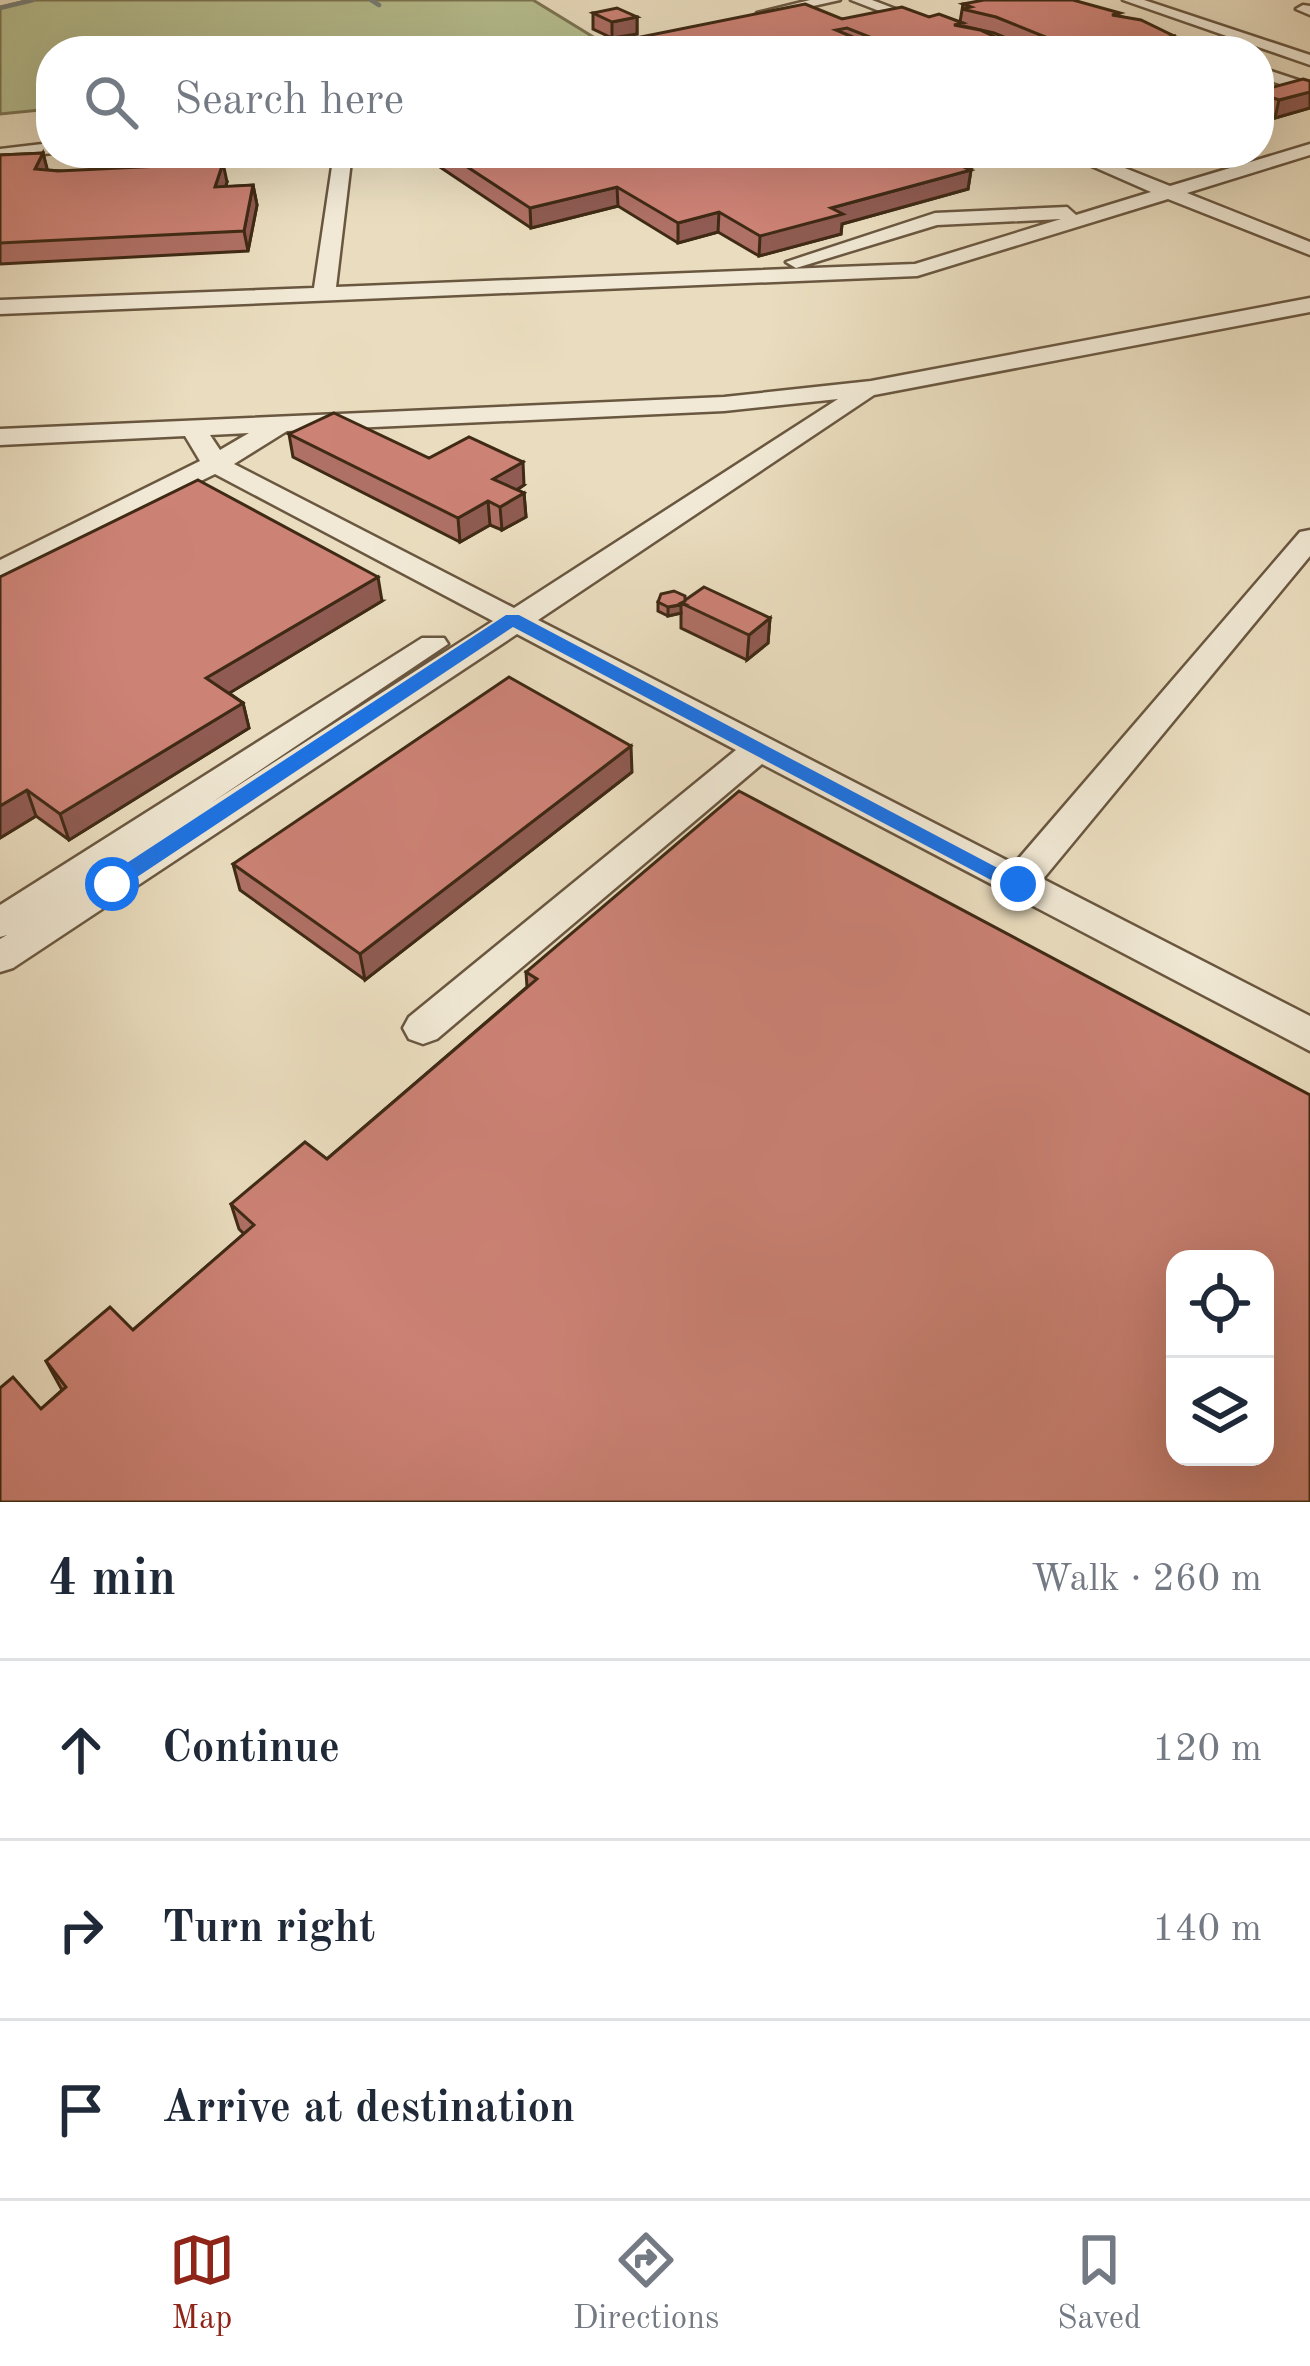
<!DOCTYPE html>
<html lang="en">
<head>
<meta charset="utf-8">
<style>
	:root { --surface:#fff; --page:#f2f2f3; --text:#1f2937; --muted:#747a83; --line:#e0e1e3; --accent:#8f2418 }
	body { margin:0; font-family:"Old Standard TT",serif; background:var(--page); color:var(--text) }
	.controls { position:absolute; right:36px; bottom:36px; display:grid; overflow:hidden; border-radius:24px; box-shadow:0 12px 48px #0002 }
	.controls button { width:108px; height:108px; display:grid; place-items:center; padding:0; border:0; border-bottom:3px solid var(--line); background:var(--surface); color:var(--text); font:60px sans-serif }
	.stop { position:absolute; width:36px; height:36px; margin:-27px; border:9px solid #1a73e8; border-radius:50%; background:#fff }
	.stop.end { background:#1a73e8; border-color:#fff; box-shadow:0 3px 12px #0008 }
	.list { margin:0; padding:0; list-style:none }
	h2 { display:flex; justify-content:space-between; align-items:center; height:156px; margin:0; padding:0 48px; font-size:51px }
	h2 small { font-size:39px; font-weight:400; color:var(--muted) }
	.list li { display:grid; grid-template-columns:78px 1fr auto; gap:36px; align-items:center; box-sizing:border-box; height:180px; padding:0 48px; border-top:3px solid var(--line) }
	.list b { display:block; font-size:45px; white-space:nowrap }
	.list em { font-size:39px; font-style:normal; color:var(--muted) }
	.icon { flex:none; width:66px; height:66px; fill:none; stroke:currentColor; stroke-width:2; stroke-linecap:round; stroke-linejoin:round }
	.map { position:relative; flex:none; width:1310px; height:1502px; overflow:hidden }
	.search { position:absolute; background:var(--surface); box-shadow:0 12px 48px #0002; left:36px; right:36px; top:36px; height:132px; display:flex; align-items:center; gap:30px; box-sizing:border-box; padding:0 42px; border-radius:48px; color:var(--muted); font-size:45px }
	.sheet { height:696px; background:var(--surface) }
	nav { display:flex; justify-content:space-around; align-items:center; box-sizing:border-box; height:168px; border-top:3px solid var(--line); background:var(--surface); font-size:33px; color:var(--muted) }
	nav a { display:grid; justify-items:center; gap:6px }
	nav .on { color:var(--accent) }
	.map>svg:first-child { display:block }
	.green { fill:#b8c091; stroke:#7c7553; stroke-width:3 }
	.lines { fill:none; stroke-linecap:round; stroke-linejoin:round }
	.stream { stroke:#768079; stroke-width:4.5 }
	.minor-casing { stroke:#6a5740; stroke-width:5 }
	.minor { fill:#f1e9d5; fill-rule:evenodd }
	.wall { fill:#af7065; stroke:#3f2a15; stroke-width:3; fill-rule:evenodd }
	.shaded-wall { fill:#8f5b52; stroke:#3f2a15; stroke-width:3 }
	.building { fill:#cc8275; stroke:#3f2a15; stroke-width:3; fill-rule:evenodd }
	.route { fill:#1a73e8 }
</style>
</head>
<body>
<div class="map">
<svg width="1310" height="1502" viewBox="0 0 1310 1502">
	<rect width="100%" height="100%" fill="#eaddbf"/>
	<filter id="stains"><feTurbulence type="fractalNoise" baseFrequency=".00167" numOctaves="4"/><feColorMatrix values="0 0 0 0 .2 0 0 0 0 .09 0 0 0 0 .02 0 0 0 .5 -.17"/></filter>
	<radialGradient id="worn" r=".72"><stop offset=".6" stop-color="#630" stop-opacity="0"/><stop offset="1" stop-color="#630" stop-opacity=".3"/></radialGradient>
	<polygon class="green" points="30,0 533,0 595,38 530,51 51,51 51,109 0,114 0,7"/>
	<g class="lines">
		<g class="stream">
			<polyline points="371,0 379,5"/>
			<polyline points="0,8 33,0"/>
		</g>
		<g class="minor-casing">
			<g id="minor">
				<polygon points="810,0 840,0 764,17 757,13"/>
				<polygon points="851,0 872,0 1006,51 983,51"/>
				<polygon points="1039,0 1060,0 1205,51 1182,51"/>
				<polygon points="1123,0 1144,0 1310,55 1310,65"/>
				<polygon points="1303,5 1310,6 1310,15 1296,9"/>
				<polygon points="1259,67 1310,84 1310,94 1259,77"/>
				<polygon points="51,143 53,153 0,159 0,149"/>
				<polygon points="1310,144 1310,155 1187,193 1310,242 1310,255 1168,199 917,276 0,314 0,300 314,288 334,153 352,153 336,287 915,264 1061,219 937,225 796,268 786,262 935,213 1067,207 1076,215 1151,192 1062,153 1087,153 1170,186"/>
				<polygon points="1057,153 1027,164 1018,159 1028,153"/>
				<path d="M1310 298V312L874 395 538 620 1014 864 1300 532 1310 530V556L1043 879 1310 1016V1051L762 764 437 1039 423 1044 409 1039 403 1028 409 1017 736 750 517 634 13 968 0 972V939L7 935 0 937V905L422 638H444L448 644 211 803 493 621 215 474 0 580V560L200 461 185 436 0 445V429L724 397 871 381ZM838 399 514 608 234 464 287 431 724 411ZM249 433 220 450 210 435Z"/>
			</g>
		</g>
		<use href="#minor" class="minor"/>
	</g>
	<g class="wall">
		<path d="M963 4 1120 16 1174 36 1171 51H571L842 19 929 17 960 22ZM963 26 994 33 1030 48 1024 50Z"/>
		<polygon points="593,13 637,17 637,34 612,38 593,29"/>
		<polygon points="1310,81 1310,108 1275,118 1259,113 1259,91"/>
		<polygon points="43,153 47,170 227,182 225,187 253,185 257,205 248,251 0,264 0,155"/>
		<polygon points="419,153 1025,153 967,168 971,170 968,189 842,224 841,234 759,256 718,232 678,243 618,206 531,228"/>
		<polygon points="289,434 429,458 524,485 517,490 524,493 526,517 502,530 490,525 460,542 293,457"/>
		<polygon points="0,577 382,601 229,693 243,703 249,728 69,840 36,816 0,838"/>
		<polygon points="685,601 770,618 768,643 747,660 681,628 681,613 668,616 658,611 658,602"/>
		<polygon points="632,772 365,980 240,890 233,864"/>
		<polygon points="526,972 1310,1095 41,1409 62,1390 46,1361 133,1330 244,1234 239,1229 231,1204 327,1159 527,987"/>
	</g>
	<g class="shaded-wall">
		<polygon points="637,17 637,34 612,38 612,22"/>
		<polygon points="1174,36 1171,51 1111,51"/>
		<polygon points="1265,67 1260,84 1259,84 1259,68"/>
		<polygon points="1310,92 1310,108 1275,118 1279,100"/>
		<polygon points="43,153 48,172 35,169"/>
		<polygon points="956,153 1025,153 939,176 941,157"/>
		<polygon points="223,163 227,182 219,207 215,187"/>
		<polygon points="971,170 968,189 842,224 841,234 759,256 760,236 831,208"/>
		<polygon points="253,185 257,205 248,251 244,231"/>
		<polygon points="617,187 618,206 531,228 530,208"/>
		<polygon points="719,212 718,232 678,243 678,223"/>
		<polygon points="523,462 524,485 495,503 493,479"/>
		<polygon points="524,493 526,517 502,530 500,507"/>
		<polygon points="488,501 490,525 460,542 458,518"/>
		<polygon points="378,577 382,601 213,703 206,678"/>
		<polygon points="681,605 681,613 668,616 668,607"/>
		<polygon points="770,618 768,643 747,660 749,635"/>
		<polygon points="243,703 249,728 69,840 60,814"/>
		<polygon points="631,746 632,772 365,980 360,954"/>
		<polygon points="27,790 36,816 0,838 0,806"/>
	</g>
	<g class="building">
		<polygon points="984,0 1073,0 1120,13 1112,15 1141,20 1174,36 1111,51 1080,51 996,17 962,9 971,7 963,4"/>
		<polygon points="805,4 842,19 902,7 929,17 939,14 963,23 954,25 980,30 1024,50 1033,48 1043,51 905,51 847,28 836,30 886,51 571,51"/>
		<polygon points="617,8 637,17 612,22 593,13"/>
		<polygon points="1204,46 1218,51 1183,51"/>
		<polygon points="1303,79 1310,81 1310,92 1279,100 1259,93 1259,91"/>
		<polygon points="43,153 35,169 58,171 223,163 215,187 253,185 244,231 0,243 0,155"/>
		<polygon points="446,153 956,153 941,157 971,170 831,208 843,214 760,236 719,212 678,223 617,187 530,208"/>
		<polygon points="334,413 429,458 469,437 523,462 493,479 524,493 500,507 488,501 458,518 289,434"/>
		<polygon points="198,480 378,577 206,678 243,703 60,814 27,790 0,806 0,577"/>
		<polygon points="704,587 770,618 749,635 681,603"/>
		<polygon points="674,591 685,596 685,601 681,603 684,604 668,607 658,602 661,594"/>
		<polygon points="509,677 631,746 360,954 233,864"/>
		<path d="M739 791 1310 1095V1502H0V1388L13 1377 41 1409 66 1387 46 1361 110 1307 133 1330 254 1225 231 1204 305 1142 327 1159 537 979 526 972ZM1175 1259H1265V1457H1175Z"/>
	</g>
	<polygon class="route" points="506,615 519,615 1028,884 1025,890 1010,890 513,627 119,889 104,889 104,878"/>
	<rect width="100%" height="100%" filter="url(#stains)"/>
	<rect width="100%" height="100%" fill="url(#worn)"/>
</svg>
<div class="controls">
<button><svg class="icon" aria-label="locate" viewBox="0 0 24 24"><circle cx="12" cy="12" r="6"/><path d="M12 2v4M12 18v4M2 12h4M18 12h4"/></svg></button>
<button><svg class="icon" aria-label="layers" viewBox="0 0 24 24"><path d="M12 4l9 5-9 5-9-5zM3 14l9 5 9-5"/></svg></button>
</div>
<div class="stop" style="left:112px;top:884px"></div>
<div class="stop end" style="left:1018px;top:884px"></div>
<div class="search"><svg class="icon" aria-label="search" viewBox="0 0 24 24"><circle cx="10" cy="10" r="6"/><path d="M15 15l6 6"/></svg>Search here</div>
</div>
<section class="sheet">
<h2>4 min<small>Walk · 260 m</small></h2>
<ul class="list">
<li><svg class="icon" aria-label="ahead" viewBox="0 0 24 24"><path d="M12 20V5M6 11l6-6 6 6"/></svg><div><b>Continue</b></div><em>120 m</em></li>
<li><svg class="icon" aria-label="right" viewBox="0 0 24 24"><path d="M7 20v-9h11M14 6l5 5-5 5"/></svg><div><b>Turn right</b></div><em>140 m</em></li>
<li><svg class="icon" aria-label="arrive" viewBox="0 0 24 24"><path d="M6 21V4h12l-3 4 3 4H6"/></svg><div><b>Arrive at destination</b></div></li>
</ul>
</section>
<nav>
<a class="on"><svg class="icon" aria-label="map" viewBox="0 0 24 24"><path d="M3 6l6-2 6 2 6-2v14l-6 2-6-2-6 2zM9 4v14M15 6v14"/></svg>Map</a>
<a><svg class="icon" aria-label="directions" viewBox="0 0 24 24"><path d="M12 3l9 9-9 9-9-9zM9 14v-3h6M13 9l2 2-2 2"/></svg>Directions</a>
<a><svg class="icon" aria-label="saved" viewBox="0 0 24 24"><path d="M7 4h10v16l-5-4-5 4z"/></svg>Saved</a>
</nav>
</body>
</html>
